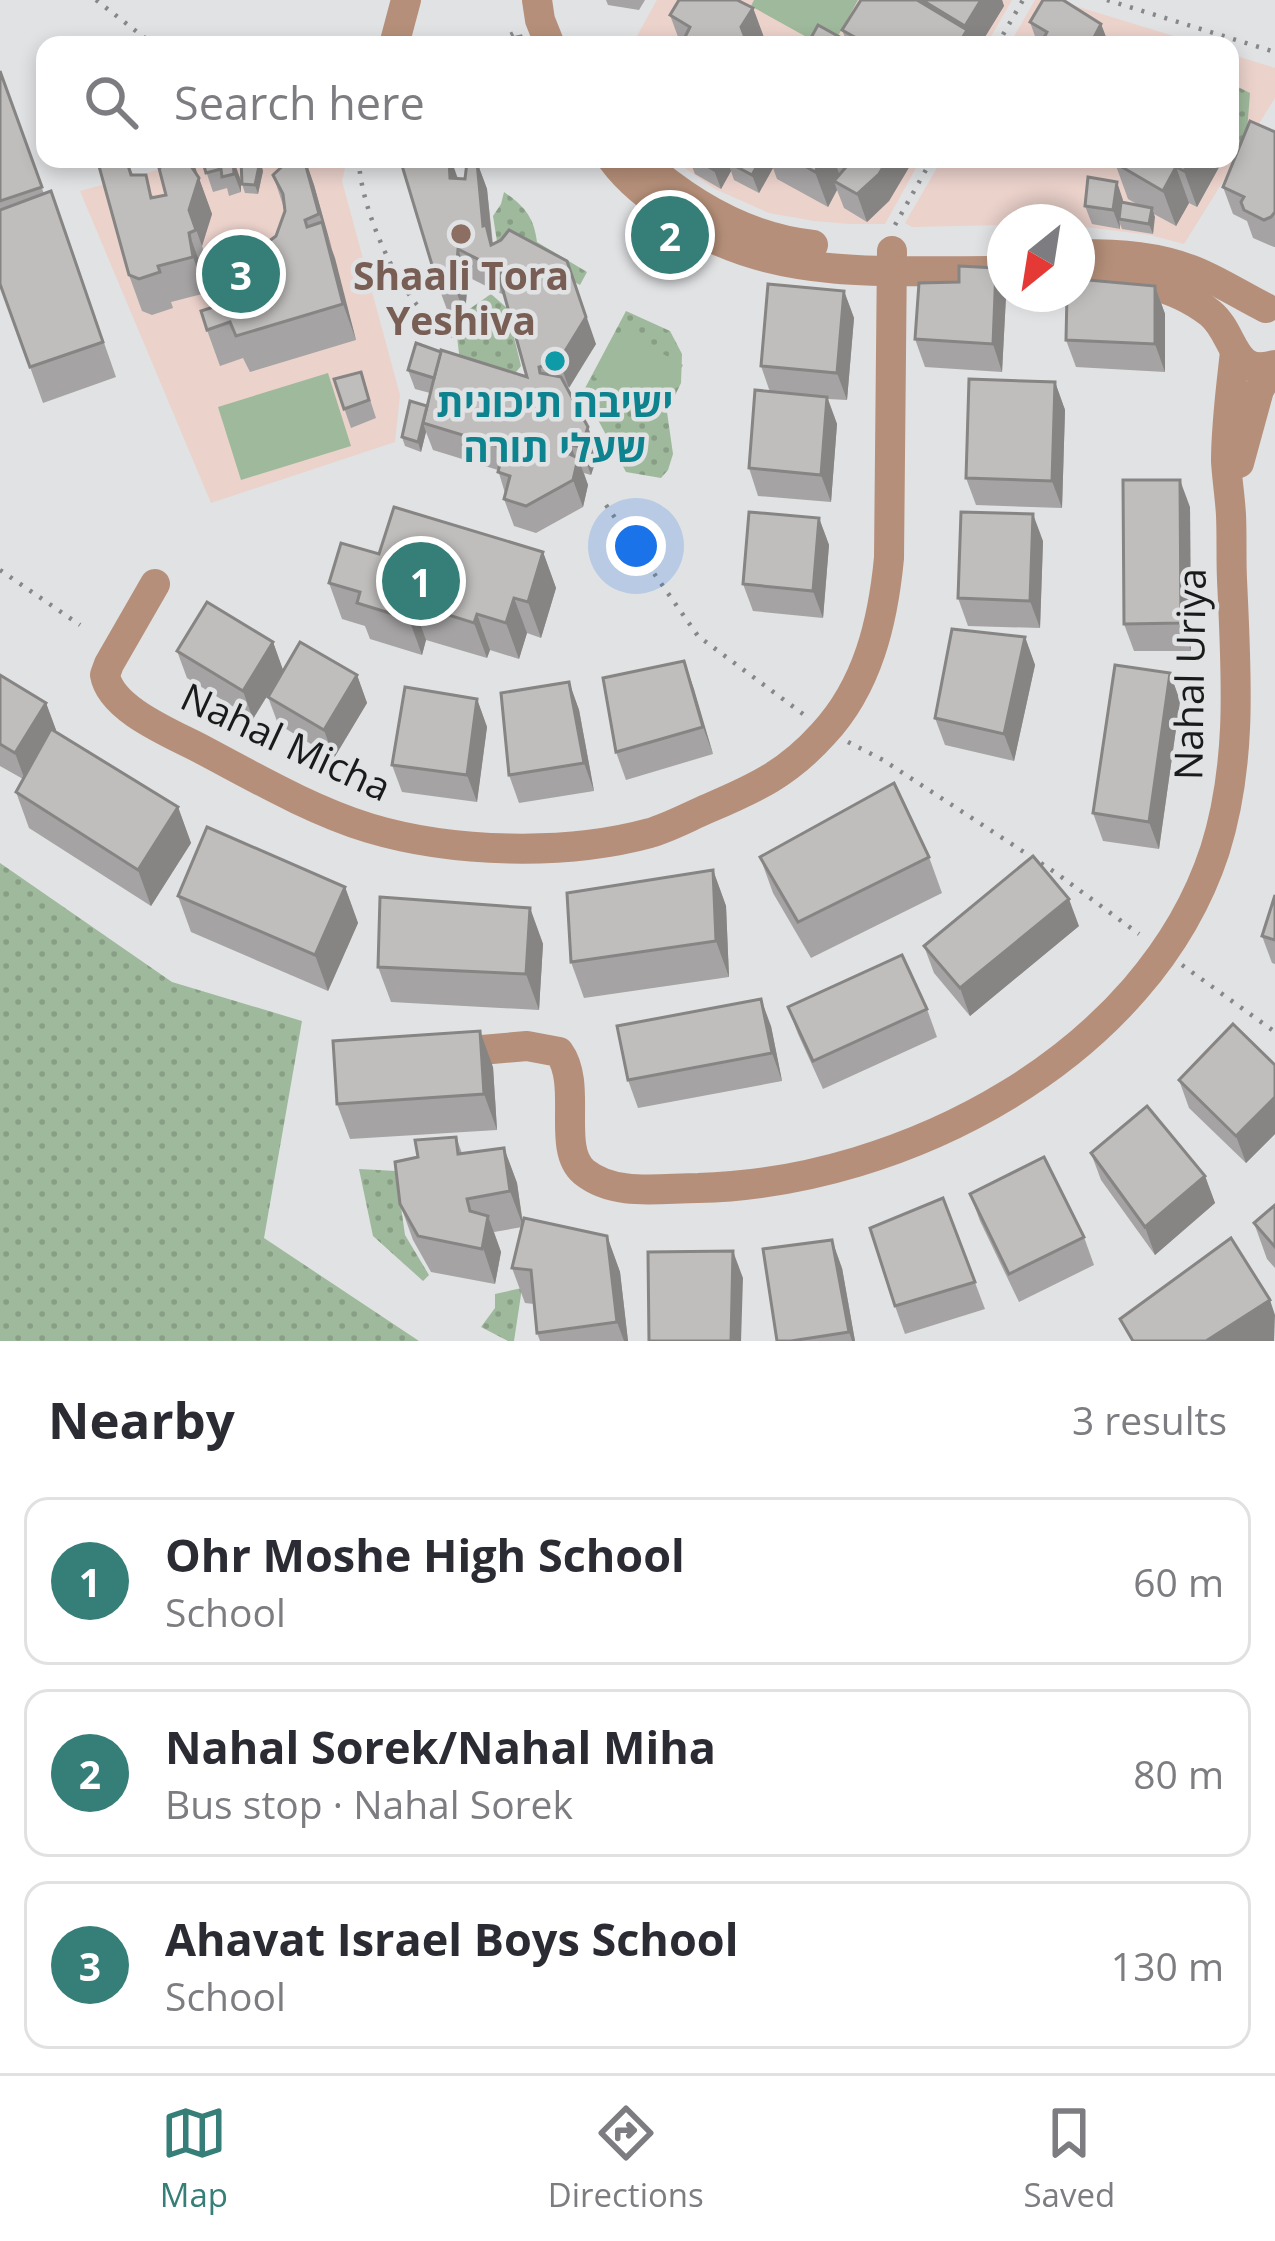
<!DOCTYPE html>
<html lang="en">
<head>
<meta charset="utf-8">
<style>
	:root { --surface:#fff; --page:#f2f2f3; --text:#2b2b33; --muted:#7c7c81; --line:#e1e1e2; --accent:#367e78 }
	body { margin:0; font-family:"Open Sans","Noto Sans Hebrew",sans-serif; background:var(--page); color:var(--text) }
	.compass { position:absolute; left:987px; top:204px; width:108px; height:108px; border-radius:50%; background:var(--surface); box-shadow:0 6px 18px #0003; rotate:210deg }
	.you { position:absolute; left:636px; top:546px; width:42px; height:42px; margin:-30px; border:9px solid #fff; border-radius:50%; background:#1a73e8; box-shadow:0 0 0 18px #1a73e833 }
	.badge { display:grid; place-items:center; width:78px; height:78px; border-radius:50%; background:var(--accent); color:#fff; font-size:39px; font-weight:700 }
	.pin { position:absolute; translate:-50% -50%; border:6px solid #fff; box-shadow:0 3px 12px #0006 }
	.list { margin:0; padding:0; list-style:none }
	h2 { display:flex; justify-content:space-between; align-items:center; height:156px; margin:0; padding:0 48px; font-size:51px }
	h2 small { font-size:39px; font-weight:400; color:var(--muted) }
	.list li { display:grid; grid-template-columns:78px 1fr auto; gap:36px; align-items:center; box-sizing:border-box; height:168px; margin:0 24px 24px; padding:0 24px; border:3px solid var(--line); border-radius:24px }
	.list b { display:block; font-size:45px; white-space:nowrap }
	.list p { margin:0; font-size:39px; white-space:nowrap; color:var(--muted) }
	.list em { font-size:39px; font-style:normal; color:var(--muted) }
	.icon { flex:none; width:66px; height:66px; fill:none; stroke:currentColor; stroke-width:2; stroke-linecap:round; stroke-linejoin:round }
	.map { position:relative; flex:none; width:1275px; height:1341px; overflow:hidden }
	.search { position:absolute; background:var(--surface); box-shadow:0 6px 18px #0003; left:36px; right:36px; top:36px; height:132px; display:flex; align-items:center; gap:30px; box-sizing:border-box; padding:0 42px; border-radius:24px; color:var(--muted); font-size:45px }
	.sheet { height:732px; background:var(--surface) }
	nav { display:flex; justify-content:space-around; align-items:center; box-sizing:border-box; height:168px; border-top:3px solid var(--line); background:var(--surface); font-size:33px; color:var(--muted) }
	nav a { display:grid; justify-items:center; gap:6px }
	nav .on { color:var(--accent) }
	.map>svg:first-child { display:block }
	.education { fill:#ebd2cb }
	.grass { fill:url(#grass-dots) }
	.pitch { fill:#9eb99b }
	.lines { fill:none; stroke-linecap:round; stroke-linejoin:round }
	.path { stroke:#868788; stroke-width:4.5; stroke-dasharray:3 9; stroke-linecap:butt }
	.minor { stroke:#b58f79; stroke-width:30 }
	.tertiary { stroke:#b58f79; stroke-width:30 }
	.wall { fill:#a5a3a3 }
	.shaded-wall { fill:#868584 }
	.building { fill:#c0bebd; stroke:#868584; stroke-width:3 }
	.education-dot { fill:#8d6e63; stroke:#e1e2e4; stroke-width:4.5 }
	.culture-dot { fill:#0f9aa8; stroke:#e1e2e4; stroke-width:4.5 }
	.labels { text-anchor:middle; stroke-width:9; stroke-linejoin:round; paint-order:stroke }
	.education-label { font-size:39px; font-weight:bold; fill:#785e54; stroke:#e1e2e4 }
	.culture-label { font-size:39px; font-weight:bold; fill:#0d838f; stroke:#e1e2e4 }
	.street-label { font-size:39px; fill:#191a1a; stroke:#e1e2e4 }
</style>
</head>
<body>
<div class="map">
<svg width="1275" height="1341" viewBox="0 0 1275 1341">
	<defs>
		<pattern id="grass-dots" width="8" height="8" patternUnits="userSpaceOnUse" patternTransform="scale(3)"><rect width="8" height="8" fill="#9eb99b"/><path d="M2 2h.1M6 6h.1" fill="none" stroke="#889e85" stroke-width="1.8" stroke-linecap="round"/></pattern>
	</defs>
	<rect width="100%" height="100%" fill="#e1e2e4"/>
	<g class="education">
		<polygon points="657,0 1012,0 986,45 632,45"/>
		<polygon points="1035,0 1056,0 1203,45 1009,45"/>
		<polygon points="1230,54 1275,68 1275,98 1184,244 1150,235 1077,226 1077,222 1005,222 1005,225 912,227 905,223 942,159 1230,159"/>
		<polygon points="198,159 347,159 342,181 400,395 395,442 211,503 80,191"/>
		<polygon points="672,159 921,159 885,224 850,224 814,221 769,213 715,189"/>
	</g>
	<g class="grass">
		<polygon points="1230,83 1250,93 1247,131 1233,155 1230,153"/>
		<path d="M504 192C524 206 534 217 537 242L587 272 580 285 519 253 498 248 493 216 501 204Z"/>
		<polygon points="491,294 507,308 521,366 507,383 461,369 456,329 467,316 468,310"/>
		<polygon points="626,311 670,331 682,354 681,383 667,412 673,454 668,470 661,478 626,472 583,392"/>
		<polygon points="0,863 172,982 302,1021 264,1238 419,1341 0,1341"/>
		<polygon points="359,1169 396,1171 405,1235 429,1275 423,1281 373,1236"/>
		<polygon points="522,1288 514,1341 508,1341 481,1327 495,1308 495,1294"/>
	</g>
	<g class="pitch">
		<polygon points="754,0 858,0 833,45 821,45 751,6"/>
		<polygon points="621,331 683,365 657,411 594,377"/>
		<polygon points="328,373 351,446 241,480 218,407"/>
	</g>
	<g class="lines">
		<g class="path">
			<polyline points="96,0 154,45"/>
			<polyline points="1107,0 1275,52"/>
			<polyline points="506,45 508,36 514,33"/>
			<polyline points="997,45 1023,0"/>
			<path d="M359 159C359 209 407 321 457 337"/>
			<polyline points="895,225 932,159"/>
			<polyline points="606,505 698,636 803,714"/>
			<polyline points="0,570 80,625"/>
			<polyline points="848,742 883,760 1056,873 1139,934"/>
			<polyline points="1182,965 1275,1032"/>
		</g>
		<g class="minor">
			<polyline points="394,45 406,0"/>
			<polyline points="1239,463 1259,390 1273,366"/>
			<path d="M155 584 109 664 105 675C111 710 173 734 203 750 256 778 311 810 369 828 452 853 566 856 650 833 670 827 690 816 709 808 756 788 788 773 823 734 868 686 883 621 889 558L892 251"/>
			<path d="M447 1053 527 1046 559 1052C583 1085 556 1149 584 1172 615 1197 660 1188 698 1188 904 1183 1148 1056 1215 850 1243 761 1236 671 1232 579 1231 558 1232 537 1231 515 1230 497 1227 479 1226 461 1226 425 1231 388 1235 352"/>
		</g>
		<g class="tertiary">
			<polyline points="537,0 540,20 550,45"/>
			<path d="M612 159C629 182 650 198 674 214 689 224 704 235 721 242 808 280 913 270 1005 271"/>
			<path d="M639 159C688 203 747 238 813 245"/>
			<path d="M1077 254C1119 254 1160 256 1199 273 1222 283 1244 297 1266 308"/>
			<path d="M1077 274C1124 277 1172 283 1210 313 1236 334 1231 378 1275 365"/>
		</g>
	</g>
	<g class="wall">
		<polygon points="606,0 645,0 639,10 608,5"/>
		<polygon points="861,0 1002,0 1004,6 980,45 807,45 846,40 842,30"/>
		<polygon points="753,8 766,43 681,45 670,15"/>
		<polygon points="1030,22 1101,24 1109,45 1038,45"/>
		<polygon points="0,71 44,194 51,191 116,377 43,403 0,284"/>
		<polygon points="1275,132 1275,247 1274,247 1253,238 1247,221 1233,214 1223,187"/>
		<polygon points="97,159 127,159 133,175 154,197 166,195 163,166 198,176 212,214 202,246 209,266 202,269 206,293 171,302 173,308 152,315 142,311 129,275"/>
		<polygon points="202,159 233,159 241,181 241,192 229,196 227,188 213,192"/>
		<polygon points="305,159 314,185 356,340 250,372 243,358 220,366 207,330 223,304 208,261 256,251 276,236 285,211 273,175"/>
		<polygon points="689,159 914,159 889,201 867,222 844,208 837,190 828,207 777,179 773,168 759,193 734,180 731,171 721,189 695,174"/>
		<polygon points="1223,160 1197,207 1189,203 1176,226 1154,214 1153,234 1122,229 1120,224 1120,229 1092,224 1085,206 1117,182 1123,203 1140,206 1128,199 1115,163"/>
		<polygon points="260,161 263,171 258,194 245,193 242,184"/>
		<polygon points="477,162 487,189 493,244 596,344 567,389 598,454 591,475 584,473 588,485 583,507 536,533 514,526 504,499 505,493 498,470 433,450 426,432 421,452 405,446 402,437 427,406 430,393 415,389 408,370 441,352 527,377 504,295 468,277 465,315 449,315 439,288 458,179 465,179"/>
		<polygon points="1155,286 1165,314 1165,372 1076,367 1066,340"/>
		<polygon points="844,291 854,318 847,400 828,399 837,424 831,502 758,496 749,468 770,392 761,366"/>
		<polygon points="1006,296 1002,372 925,367 915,339"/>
		<polygon points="361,372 376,418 351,428 334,379"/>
		<polygon points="1055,382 1065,410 1062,508 976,505 966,478"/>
		<polygon points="1190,507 1191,651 1134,651 1124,624"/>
		<polygon points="819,518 829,545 823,618 753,611 743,584"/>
		<polygon points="1043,541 1040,628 968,626 958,598"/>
		<polygon points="543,552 556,588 541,638 527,633 519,659 490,650 487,658 426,640 422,655 370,639 365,626 342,619 329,583 379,554"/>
		<polygon points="1025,637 1035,665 1014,761 945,745 935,718"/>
		<polygon points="273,642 283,670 253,719 187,678 177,651"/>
		<polygon points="684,661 713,754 626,780 616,752"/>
		<polygon points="1170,673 1180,701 1159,849 1103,841 1093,813"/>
		<polygon points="0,675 46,703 56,730 55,732 178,807 191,843 151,906 29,828 16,792 23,779 0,766"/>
		<polygon points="357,675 367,703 334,758 278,724 268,697"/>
		<polygon points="569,682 579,710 594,791 519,803 509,775"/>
		<polygon points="477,699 487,727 477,802 402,792 392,765"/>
		<polygon points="760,857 929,857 942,893 811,958 773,893"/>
		<polygon points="713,870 726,906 729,977 584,998 571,962"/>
		<polygon points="345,887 358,923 328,991 191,932 178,896"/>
		<polygon points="1275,895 1275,964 1272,963 1262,936"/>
		<polygon points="530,908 543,944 539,1010 391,1002 378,967"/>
		<polygon points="1079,926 970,1016 934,973 924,946"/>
		<polygon points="788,1007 927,1009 937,1037 823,1089 798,1034"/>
		<polygon points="771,1026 782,1081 638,1108 628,1080"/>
		<polygon points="1275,1065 1275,1134 1246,1163 1189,1108 1179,1080"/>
		<polygon points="493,1067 497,1130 350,1139 337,1104"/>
		<polygon points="456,1137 462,1153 504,1148 517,1183 523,1223 607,1236 620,1272 628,1341 540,1341 537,1333 534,1304 525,1303 512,1268 522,1227 494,1232 501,1252 495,1284 431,1272 413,1240 400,1204 418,1157"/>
		<polygon points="1091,1153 1205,1176 1215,1203 1155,1255 1101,1180"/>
		<polygon points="970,1194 1084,1237 1094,1265 1019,1302 980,1221"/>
		<polygon points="943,1198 985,1309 905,1334 895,1306"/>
		<polygon points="1275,1205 1275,1268 1267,1259 1254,1223"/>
		<polygon points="842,1268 855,1341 777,1341"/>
	</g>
	<g class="shaded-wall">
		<polygon points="981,0 1002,0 1004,6 980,45 958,45 967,30 965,26"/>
		<polygon points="753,8 766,43 765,45 747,45 741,27"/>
		<polygon points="1101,24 1109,45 1090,45"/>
		<polygon points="189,159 193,159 199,180 199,178 212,214 202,246 189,210"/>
		<polygon points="233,159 241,181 241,192 234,174"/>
		<polygon points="305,159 314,185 332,249 319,214"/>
		<polygon points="449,159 451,159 458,179 450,178"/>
		<polygon points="720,159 738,159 728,162 731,171 721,189 714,170"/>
		<polygon points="761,159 770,159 773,168 759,193 752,175"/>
		<polygon points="822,159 834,159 842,182 834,181 837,190 828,207 815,172"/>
		<polygon points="839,159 863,159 849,185"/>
		<polygon points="888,159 914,159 889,201 867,222 857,194"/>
		<polygon points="1190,159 1223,160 1197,207 1184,171"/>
		<polygon points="260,161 263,171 258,194 255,185"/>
		<polygon points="477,162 487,189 492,241 496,253 483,226"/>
		<polygon points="1176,167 1189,203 1176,226 1163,191"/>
		<polygon points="1117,182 1123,200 1121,220 1119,219 1120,229 1113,210"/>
		<polygon points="1152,208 1155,217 1153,234 1149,224"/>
		<polygon points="322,222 335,258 356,340 343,304"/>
		<polygon points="189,233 202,269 206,293 193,257"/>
		<polygon points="458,249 468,277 465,315 455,288"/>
		<polygon points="996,268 1006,296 1002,372 993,344"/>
		<polygon points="1155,286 1165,314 1165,372 1155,344"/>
		<polygon points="577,289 596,344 569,388 559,361"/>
		<polygon points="844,291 854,318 847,400 837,373"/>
		<polygon points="1055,382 1065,410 1062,508 1052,481"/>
		<polygon points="827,397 837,424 831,502 821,475"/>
		<polygon points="423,423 426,432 421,452 418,442"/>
		<polygon points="588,427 598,454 591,475 581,447"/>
		<polygon points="498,438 508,465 505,472 495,445"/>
		<polygon points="571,445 577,463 578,458 588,485 583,507 573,480 569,454"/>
		<polygon points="1180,480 1190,507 1191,651 1181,623"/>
		<polygon points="1033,514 1043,541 1040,628 1030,601"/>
		<polygon points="819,518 829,545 823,618 813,591"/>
		<polygon points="543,552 556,588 541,638 528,602"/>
		<polygon points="514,598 527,633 519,659 506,623"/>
		<polygon points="413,604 426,640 422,655 409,619"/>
		<polygon points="477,614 490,650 487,658 474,623"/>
		<polygon points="1025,637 1035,665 1014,761 1004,734"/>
		<polygon points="273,642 283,670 253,719 243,691"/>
		<polygon points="684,661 694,689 713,754 703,727"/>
		<polygon points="1170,673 1180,701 1159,849 1149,822"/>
		<polygon points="357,675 367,703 334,758 324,730"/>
		<polygon points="569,682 579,710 594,791 584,763"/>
		<polygon points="477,699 487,727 477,802 467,775"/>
		<polygon points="46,703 56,730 25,780 15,753"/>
		<polygon points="178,807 191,843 151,906 138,870"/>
		<polygon points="713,870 726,906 729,977 716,941"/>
		<polygon points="345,887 358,923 328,991 315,955"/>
		<polygon points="1069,899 1079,926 970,1016 960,988"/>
		<polygon points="530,908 543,944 539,1010 526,974"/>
		<polygon points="761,999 771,1026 782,1081 772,1053"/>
		<polygon points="480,1031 493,1067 497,1130 484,1094"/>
		<polygon points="1275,1097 1275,1134 1246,1163 1236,1136"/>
		<polygon points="504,1148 517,1183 523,1226 510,1191"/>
		<polygon points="1205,1176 1215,1203 1155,1255 1145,1227"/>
		<polygon points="467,1199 480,1234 488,1216 501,1252 495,1284"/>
		<polygon points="607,1236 620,1272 628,1341 624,1341 617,1322"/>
		<polygon points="832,1240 842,1268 855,1341 852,1341 849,1332"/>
		<polygon points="733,1251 743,1278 741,1341 731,1341"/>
		<polygon points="1270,1300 1275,1315 1274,1341 1206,1341"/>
	</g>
	<g class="building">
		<polygon points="679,0 737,0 753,8 741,27 748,45 681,45 690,27 670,15"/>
		<polygon points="861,0 917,0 967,30 958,45 869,45 842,30"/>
		<polygon points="922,0 981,0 965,26"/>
		<polygon points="1043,0 1063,0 1101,24 1090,45 1040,45 1047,32 1030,22"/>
		<polygon points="818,25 854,45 807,45"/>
		<polygon points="521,36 524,45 509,45 507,39"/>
		<polygon points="0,71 42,187 0,201"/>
		<polygon points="1250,121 1275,132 1275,212 1271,217 1264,220 1244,210 1241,202 1244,197 1223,187"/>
		<polygon points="97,159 126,159 131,175 146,175 151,198 166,195 159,168 163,166 161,159 189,159 191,166 199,178 189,210 196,230 189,233 193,257 158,266 160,272 139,279 129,275"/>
		<polygon points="202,159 233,159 234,174 222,177 221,169 206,173"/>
		<polygon points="241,159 260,161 255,185 242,184"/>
		<polygon points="290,159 304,159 319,214 305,220 307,227 322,222 343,304 236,336 230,322 207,330 201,311 223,304 214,264 208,261 215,248 245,254 256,251 276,236 285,211 283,194 273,175"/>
		<polygon points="400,159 449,159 450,178 465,179 467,162 477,162 483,226 486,225 491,245 501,240 509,230 567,261 586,317 559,361 539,367 540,373 561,377 588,427 581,447 571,445 569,454 578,458 573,480 526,506 504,499 510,476 498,472 506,440 498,438 495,445 423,423 441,350 527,377 499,276 501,271 458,249 455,288 439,288"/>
		<polygon points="695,159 720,159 714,170"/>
		<polygon points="729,159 761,159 752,175 728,162"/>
		<polygon points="793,159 822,159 815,172"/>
		<polygon points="853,159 888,159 879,174 857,194 834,181"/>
		<polygon points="1117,159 1190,159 1184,171 1176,167 1163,191 1115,163"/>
		<polygon points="1088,177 1117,182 1113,210 1085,206"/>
		<polygon points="51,191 103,342 30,367 0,284 0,210"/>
		<polygon points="1121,202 1152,208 1149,224 1119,219"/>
		<polygon points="959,266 996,268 993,344 915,339 919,283 959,282"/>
		<polygon points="1077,279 1155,286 1155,344 1066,340 1067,294 1077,294"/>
		<polygon points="768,284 844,291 837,373 761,366"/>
		<polygon points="416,343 441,352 434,378 408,370"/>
		<polygon points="361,372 369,400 344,409 334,379"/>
		<polygon points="969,379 1055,382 1052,481 966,478"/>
		<polygon points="755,390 827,397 821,475 749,468"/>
		<polygon points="410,401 427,406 418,442 402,437"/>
		<polygon points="1123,480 1180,480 1181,623 1124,624"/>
		<polygon points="394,507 543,552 528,602 514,598 506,623 477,614 474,623 413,604 409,619 357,603 360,592 329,583 341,543 379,554"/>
		<polygon points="749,512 819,518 813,591 743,584"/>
		<polygon points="961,512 1033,514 1030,601 958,598"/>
		<polygon points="207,602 273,642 243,691 177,651"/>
		<polygon points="952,629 1025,637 1004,734 935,718"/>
		<polygon points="300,642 357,675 324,730 268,697"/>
		<polygon points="684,661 703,727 616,752 603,678"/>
		<polygon points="1115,665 1170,673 1149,822 1093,813"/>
		<polygon points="0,675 46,703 15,753 0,744"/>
		<polygon points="569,682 584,763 509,775 501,693"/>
		<polygon points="405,687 477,699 467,775 392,765"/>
		<polygon points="51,729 178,807 138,870 16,792"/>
		<polygon points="894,783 929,857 798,922 760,857"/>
		<polygon points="207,827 345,887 315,955 178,896"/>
		<polygon points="1033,856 1069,899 960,988 924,946"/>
		<polygon points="713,870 716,941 571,962 567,893"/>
		<polygon points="1275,895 1275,940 1262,936"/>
		<polygon points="380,897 530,908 526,974 378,967"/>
		<polygon points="902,955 927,1009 813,1061 788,1007"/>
		<polygon points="761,999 772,1053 628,1080 617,1026"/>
		<polygon points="1233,1024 1275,1065 1275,1097 1236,1136 1179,1080"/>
		<polygon points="480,1031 484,1094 337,1104 333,1041"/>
		<polygon points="1147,1106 1205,1176 1145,1227 1091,1153"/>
		<polygon points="456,1137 458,1154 504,1148 510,1191 467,1199 470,1211 488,1216 482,1249 418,1236 400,1204 395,1162 418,1157 415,1140"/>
		<polygon points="1044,1157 1084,1237 1009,1274 970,1194"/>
		<polygon points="943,1198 975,1282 895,1306 870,1228"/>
		<polygon points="1275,1205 1275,1247 1254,1223"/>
		<polygon points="524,1218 607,1236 617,1322 537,1333 531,1270 512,1268"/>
		<polygon points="1231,1238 1270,1300 1206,1341 1133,1341 1120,1319"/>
		<polygon points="832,1240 849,1332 791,1341 777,1341 763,1249"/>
		<polygon points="733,1251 731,1341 649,1341 648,1252"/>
	</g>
	<circle class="education-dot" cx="461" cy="234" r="12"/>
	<circle class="culture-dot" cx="555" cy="361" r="12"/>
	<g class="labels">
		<g class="education-label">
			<text x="461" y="290">Shaali Tora<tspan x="461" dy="45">Yeshiva</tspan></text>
		</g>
		<g class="culture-label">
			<text x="555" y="417">ישיבה תיכונית<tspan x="555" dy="45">שעלי תורה</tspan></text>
		</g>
		<g class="street-label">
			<text transform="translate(1190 674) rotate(-89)" y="14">Nahal Uriya</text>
			<text transform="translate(286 742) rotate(25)" y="14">Nahal Micha</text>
		</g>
	</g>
</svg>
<svg class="compass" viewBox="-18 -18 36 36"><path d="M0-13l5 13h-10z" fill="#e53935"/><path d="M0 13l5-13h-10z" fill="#7c7c81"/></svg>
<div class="you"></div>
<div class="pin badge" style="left:421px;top:581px">1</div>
<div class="pin badge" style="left:670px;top:235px">2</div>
<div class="pin badge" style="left:241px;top:274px">3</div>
<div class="search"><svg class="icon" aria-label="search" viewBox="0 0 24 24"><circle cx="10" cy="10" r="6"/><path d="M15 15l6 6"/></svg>Search here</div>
</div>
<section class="sheet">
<h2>Nearby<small>3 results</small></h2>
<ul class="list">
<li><span class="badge">1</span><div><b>Ohr Moshe High School</b><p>School</p></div><em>60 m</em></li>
<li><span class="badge">2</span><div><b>Nahal Sorek/Nahal Miha</b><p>Bus stop · Nahal Sorek</p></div><em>80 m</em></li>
<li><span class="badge">3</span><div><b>Ahavat Israel Boys School</b><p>School</p></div><em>130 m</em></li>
</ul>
</section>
<nav>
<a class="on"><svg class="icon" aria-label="map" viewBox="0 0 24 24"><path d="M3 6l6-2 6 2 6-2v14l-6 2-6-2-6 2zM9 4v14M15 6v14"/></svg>Map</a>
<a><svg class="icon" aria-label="directions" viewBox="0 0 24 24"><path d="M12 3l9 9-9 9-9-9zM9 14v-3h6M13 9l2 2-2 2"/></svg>Directions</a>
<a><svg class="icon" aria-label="saved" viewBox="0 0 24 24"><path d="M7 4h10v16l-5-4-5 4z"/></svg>Saved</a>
</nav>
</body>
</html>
